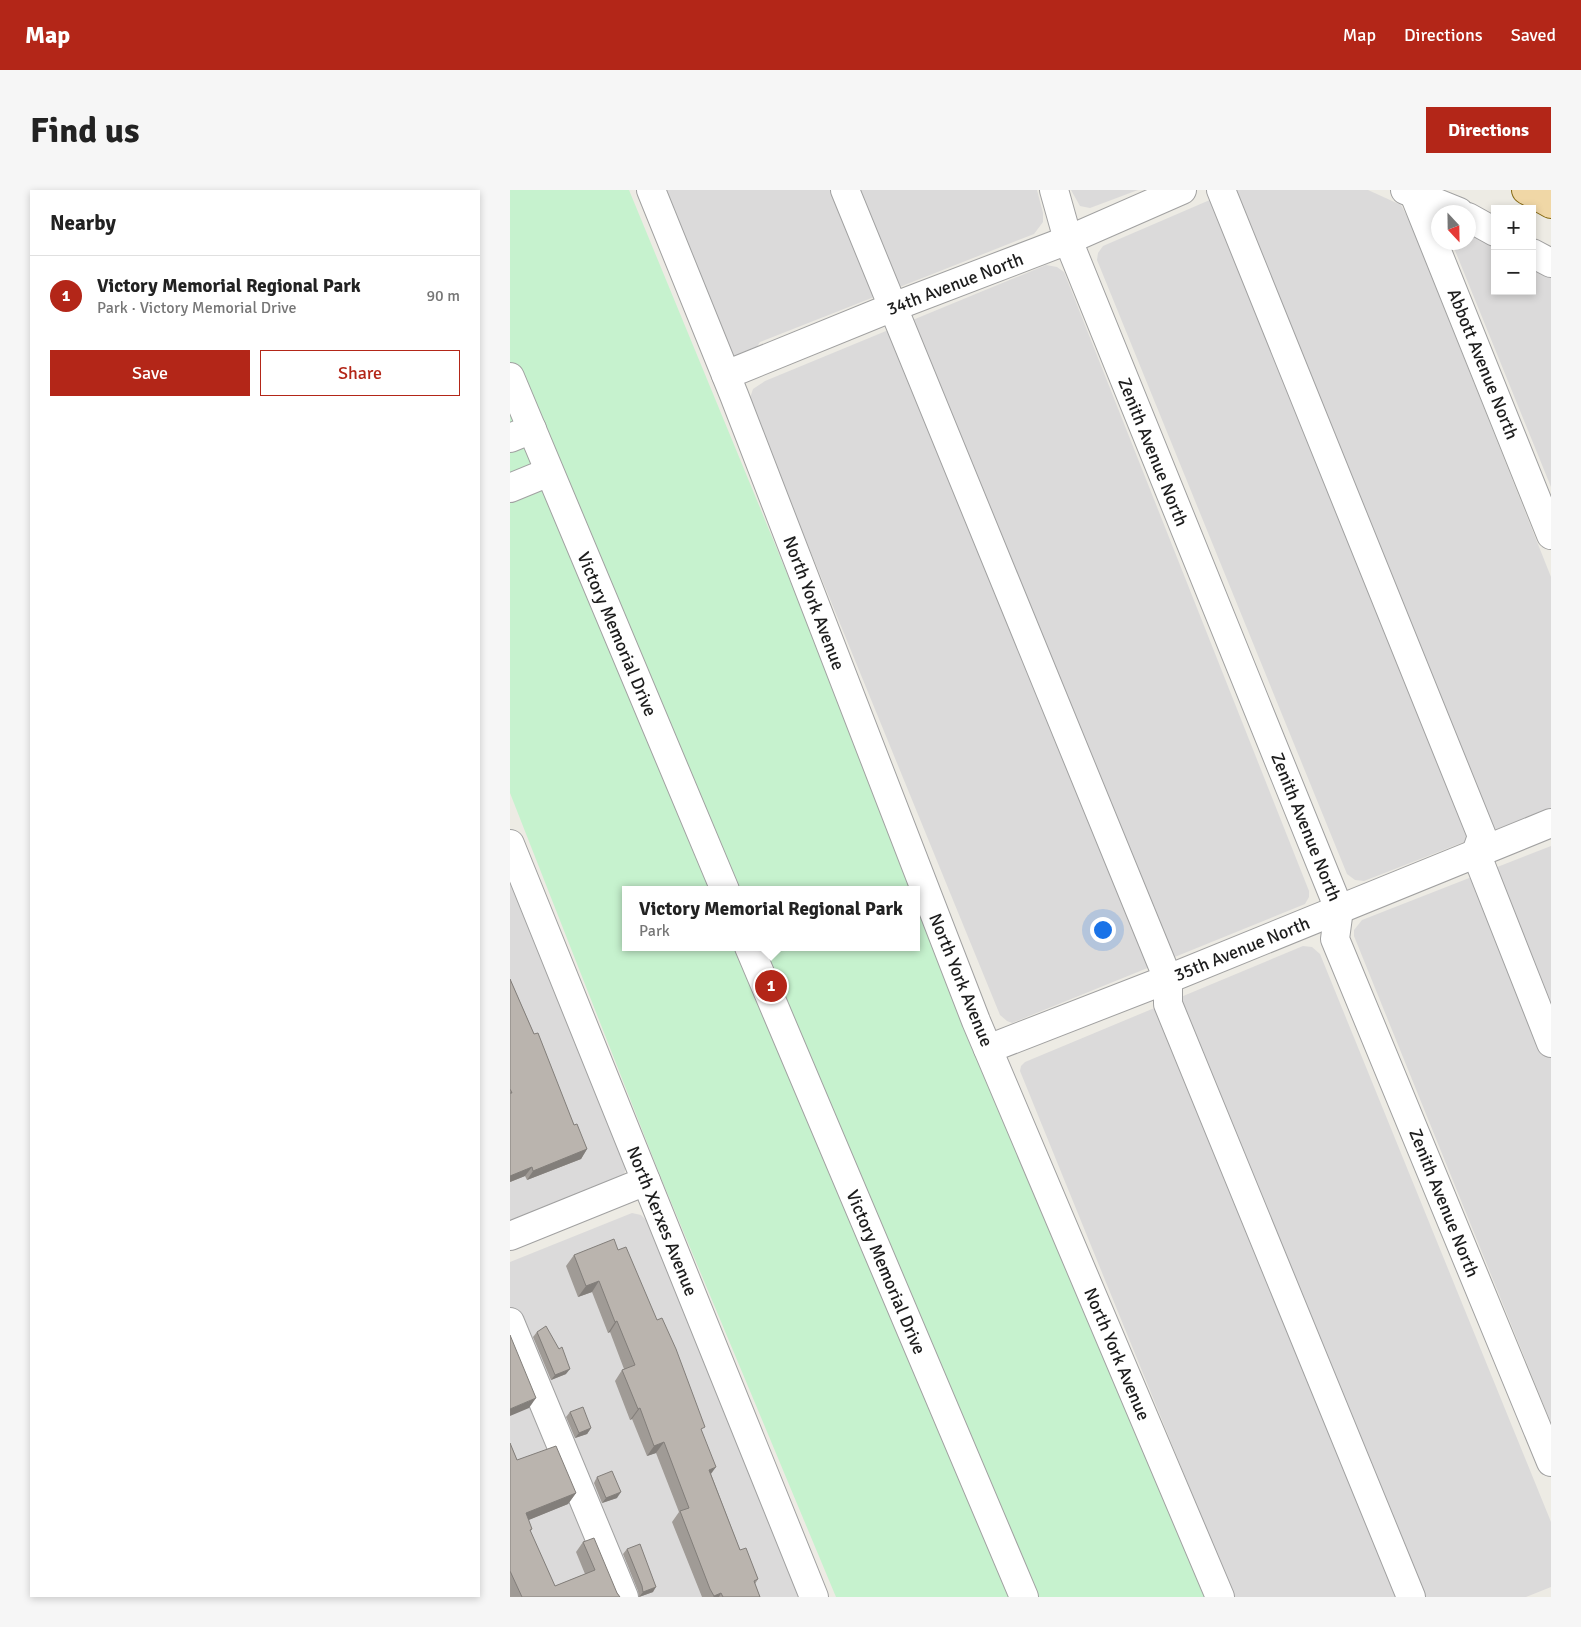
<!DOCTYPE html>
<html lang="en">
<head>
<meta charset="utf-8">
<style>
	:root { --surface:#fff; --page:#f6f6f6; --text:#222; --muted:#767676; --line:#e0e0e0; --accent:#b32618 }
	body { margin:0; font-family:Signika,sans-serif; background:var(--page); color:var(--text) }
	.controls { position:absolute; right:15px; top:15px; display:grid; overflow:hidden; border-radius:0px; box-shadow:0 2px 8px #0003 }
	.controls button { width:45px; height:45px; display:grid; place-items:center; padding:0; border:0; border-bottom:1px solid var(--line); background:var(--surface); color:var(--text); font:25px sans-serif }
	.compass { position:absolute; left:921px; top:15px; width:45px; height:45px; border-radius:50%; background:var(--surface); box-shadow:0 2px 8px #0003; rotate:158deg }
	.you { position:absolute; left:592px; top:739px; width:18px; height:18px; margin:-12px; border:4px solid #fff; border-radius:50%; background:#1a73e8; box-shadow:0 0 0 8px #1a73e833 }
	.badge { display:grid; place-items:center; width:32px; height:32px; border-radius:50%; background:var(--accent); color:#fff; font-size:16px; font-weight:700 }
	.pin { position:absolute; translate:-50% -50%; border:2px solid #fff; box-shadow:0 1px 5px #0006 }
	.popup { position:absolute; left:112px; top:696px; width:298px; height:65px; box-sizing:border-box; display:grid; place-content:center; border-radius:0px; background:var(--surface); filter:drop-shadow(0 1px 4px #0005); font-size:16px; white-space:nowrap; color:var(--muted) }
	.popup b { font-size:19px; color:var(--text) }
	.popup::after { content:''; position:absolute; left:50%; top:100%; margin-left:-10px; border:10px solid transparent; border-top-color:var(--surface) }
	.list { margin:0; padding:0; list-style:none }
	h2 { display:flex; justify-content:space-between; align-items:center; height:65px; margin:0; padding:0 20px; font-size:21px }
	h2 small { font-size:16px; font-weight:400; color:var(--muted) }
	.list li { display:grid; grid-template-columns:32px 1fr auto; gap:15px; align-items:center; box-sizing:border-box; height:80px; padding:0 20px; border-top:1px solid var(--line) }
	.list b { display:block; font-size:19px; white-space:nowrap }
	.list p { margin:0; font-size:16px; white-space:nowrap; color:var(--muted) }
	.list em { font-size:16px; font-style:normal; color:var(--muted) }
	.actions { display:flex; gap:10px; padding:15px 20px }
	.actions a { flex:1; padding:11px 0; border:1px solid var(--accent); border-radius:0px; text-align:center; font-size:18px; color:var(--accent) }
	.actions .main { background:var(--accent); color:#fff }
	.map { position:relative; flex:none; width:1041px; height:1407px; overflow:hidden; border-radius:0px }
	header { display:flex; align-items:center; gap:30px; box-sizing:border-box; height:70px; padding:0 25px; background:var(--accent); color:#fff }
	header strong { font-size:24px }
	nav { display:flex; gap:28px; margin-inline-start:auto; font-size:18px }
	.intro { display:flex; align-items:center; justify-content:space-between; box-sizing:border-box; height:120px; padding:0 30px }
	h1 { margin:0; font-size:35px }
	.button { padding:12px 22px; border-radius:0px; background:var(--accent); color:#fff; font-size:18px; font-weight:700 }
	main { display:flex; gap:30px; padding:0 30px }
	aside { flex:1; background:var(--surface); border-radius:0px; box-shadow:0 2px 8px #0003 }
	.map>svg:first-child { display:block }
	.residential { fill:#dbdada }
	.park { fill:#c6f2ce; fill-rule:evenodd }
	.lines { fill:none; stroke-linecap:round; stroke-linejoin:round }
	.minor-casing { stroke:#a1a1a1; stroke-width:30 }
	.major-casing { stroke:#856912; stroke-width:30 }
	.minor { stroke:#fff; stroke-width:28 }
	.major { stroke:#f0d7a6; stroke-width:28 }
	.wall { fill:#a09b96 }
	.shaded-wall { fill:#827e7a }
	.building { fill:#bab4ae; stroke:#827e7a }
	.labels { text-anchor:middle; stroke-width:4; stroke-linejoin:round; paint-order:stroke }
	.street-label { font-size:18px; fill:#1d1d1d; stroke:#fff }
</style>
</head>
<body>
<header>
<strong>Map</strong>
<nav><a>Map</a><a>Directions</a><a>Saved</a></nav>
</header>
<div class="intro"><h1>Find us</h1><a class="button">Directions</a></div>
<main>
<aside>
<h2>Nearby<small></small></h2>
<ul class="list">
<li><span class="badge">1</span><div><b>Victory Memorial Regional Park</b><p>Park · Victory Memorial Drive</p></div><em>90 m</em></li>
</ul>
<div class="actions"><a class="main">Save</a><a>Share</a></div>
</aside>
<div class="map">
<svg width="1041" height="1407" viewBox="0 0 1041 1407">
	<rect width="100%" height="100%" fill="#edebe4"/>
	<g class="residential">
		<polygon points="153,0 527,0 533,23 533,32 524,44 250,152 241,166 226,173"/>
		<polygon points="561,0 628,0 580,18 570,16"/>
		<polygon points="723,0 858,0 891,15 900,32 1041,387 1041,618 854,691 845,690 837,684 587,70 588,63 593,56"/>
		<polygon points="959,41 985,56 985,101 1022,101 1022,76 1041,86 1041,297 942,53 958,52"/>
		<polygon points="536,75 547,77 554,82 799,701 799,707 795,714 502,833 497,831 490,825 239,211 243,199 255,191"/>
		<polygon points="1041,656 1041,1233 844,746 844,740 852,730"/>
		<polygon points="0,683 116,976 114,985 0,1036"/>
		<polygon points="793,756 802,757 810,764 1041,1332 1041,1397 1016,1407 724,1407 510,881 511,876 515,872"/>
		<polygon points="122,1023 131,1025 137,1031 291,1407 0,1407 0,1072"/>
	</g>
	<path class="park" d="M0 0H119L699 1407H326L151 988 0 603ZM116 700H406V757H116Z"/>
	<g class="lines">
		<g class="minor-casing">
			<g id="minor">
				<polyline points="141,0 224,205 466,831 710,1407"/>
				<polyline points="335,0 658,789 658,814 901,1407"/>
				<polyline points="544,0 558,50 829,719 825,749 1041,1272"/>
				<polyline points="711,0 972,646 966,663 1041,853"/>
				<polyline points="895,0 949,22"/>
				<polyline points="904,4 1041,345"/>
				<polyline points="958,27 985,42"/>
				<polyline points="1022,63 1041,73"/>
				<polyline points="216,185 383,117 558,50 672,0"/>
				<polyline points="0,187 215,700"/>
				<polyline points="0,248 22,239"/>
				<polyline points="0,298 39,282"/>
				<polyline points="0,654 304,1407"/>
				<polyline points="239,757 514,1407"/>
				<polyline points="478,859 658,789 1041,633"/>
				<polyline points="0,1046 136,991"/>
				<polyline points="0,1132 114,1407"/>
			</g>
		</g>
		<g class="major-casing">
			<polyline id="major" points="1016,0 1041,14"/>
		</g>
		<use href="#minor" class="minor"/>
		<use href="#major" class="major"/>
	</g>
	<g class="wall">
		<polygon points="0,789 64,935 77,959 71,969 17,990 15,986 0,992"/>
		<polygon points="108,1060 192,1242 201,1284 230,1360 248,1389 245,1394 250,1407 192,1407 162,1332 169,1322 146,1263 137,1266 122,1229 120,1230 105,1191 112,1180 114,1179 100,1142 98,1143 82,1102 68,1107 56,1076 64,1065"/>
		<polygon points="27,1142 56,1184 41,1190 23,1147"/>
		<polygon points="60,1222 81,1238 77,1244 65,1248 56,1227"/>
		<polygon points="0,1253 7,1270 66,1303 58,1314 18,1330 22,1339 20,1342 45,1396 75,1384 66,1362 73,1352 110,1407 0,1407"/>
		<polygon points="87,1287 107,1308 92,1313 84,1293"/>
		<polygon points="117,1359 143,1402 129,1407 128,1401 113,1364"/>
	</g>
	<g class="shaded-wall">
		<polygon points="77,959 71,969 17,990 23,981"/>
		<polygon points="22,977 15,986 0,992 0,986"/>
		<polygon points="89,1091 82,1102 68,1107 76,1096"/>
		<polygon points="107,1131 100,1142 98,1143 105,1132"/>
		<polygon points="60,1179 56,1184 41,1190 45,1185"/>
		<polygon points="26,1208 19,1218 0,1226 0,1219"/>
		<polygon points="130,1218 122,1229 120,1230 128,1219"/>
		<polygon points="81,1238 77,1244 65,1248 69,1243"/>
		<polygon points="154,1252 146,1263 137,1266 144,1256"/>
		<polygon points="206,1277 198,1288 199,1280"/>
		<polygon points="111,1302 107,1308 92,1313 96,1308"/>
		<polygon points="66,1303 58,1314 9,1334 16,1323"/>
		<polygon points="146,1397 143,1402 129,1407 133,1402"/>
		<polygon points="211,1403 209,1407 203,1407 204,1406"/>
	</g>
	<g class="building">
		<polygon points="0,789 24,844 28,843 64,935 67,934 77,959 23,981 22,977 0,986 0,903 2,903 0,899"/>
		<polygon points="104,1049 108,1060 116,1057 147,1130 152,1128 166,1159 195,1237 191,1239 206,1277 199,1280 230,1360 236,1358 248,1389 244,1391 250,1407 213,1407 211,1403 204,1406 200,1399 170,1321 179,1318 154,1252 144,1256 130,1218 128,1219 112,1180 125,1175 107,1131 105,1132 89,1091 76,1096 64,1065"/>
		<polygon points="36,1136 49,1159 52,1157 60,1179 45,1185 27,1142"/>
		<polygon points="0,1145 26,1208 0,1219"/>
		<polygon points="73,1217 81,1238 69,1243 60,1222"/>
		<polygon points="0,1253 7,1270 46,1256 66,1303 16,1323 22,1339 20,1340 45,1396 85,1380 73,1352 84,1348 107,1403 110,1407 12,1407 0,1381"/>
		<polygon points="102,1281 111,1302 96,1308 87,1287"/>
		<polygon points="130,1354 146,1397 133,1402 132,1396 117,1359"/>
	</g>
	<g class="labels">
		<g class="street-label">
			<text transform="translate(445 94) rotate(-21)" y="6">34th Avenue North</text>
			<text transform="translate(973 174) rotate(68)" y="6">Abbott Avenue North</text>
			<text transform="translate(643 262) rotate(68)" y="6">Zenith Avenue North</text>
			<text transform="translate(304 413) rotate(69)" y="6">North York Avenue</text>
			<text transform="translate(107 444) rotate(67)" y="6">Victory Memorial Drive</text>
			<text transform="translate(796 637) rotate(68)" y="6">Zenith Avenue North</text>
			<text transform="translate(732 759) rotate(-22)" y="6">35th Avenue North</text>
			<text transform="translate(451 790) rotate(68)" y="6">North York Avenue</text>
			<text transform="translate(934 1013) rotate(68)" y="6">Zenith Avenue North</text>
			<text transform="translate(152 1031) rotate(68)" y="6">North Xerxes Avenue</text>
			<text transform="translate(376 1082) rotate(67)" y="6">Victory Memorial Drive</text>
			<text transform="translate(607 1164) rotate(67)" y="6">North York Avenue</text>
		</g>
	</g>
</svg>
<div class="controls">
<button>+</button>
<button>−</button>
</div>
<svg class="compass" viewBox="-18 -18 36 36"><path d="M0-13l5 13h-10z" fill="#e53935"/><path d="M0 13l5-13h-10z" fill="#767676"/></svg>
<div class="you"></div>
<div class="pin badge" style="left:261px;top:796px">1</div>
<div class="popup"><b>Victory Memorial Regional Park</b>Park</div>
</div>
</main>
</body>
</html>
